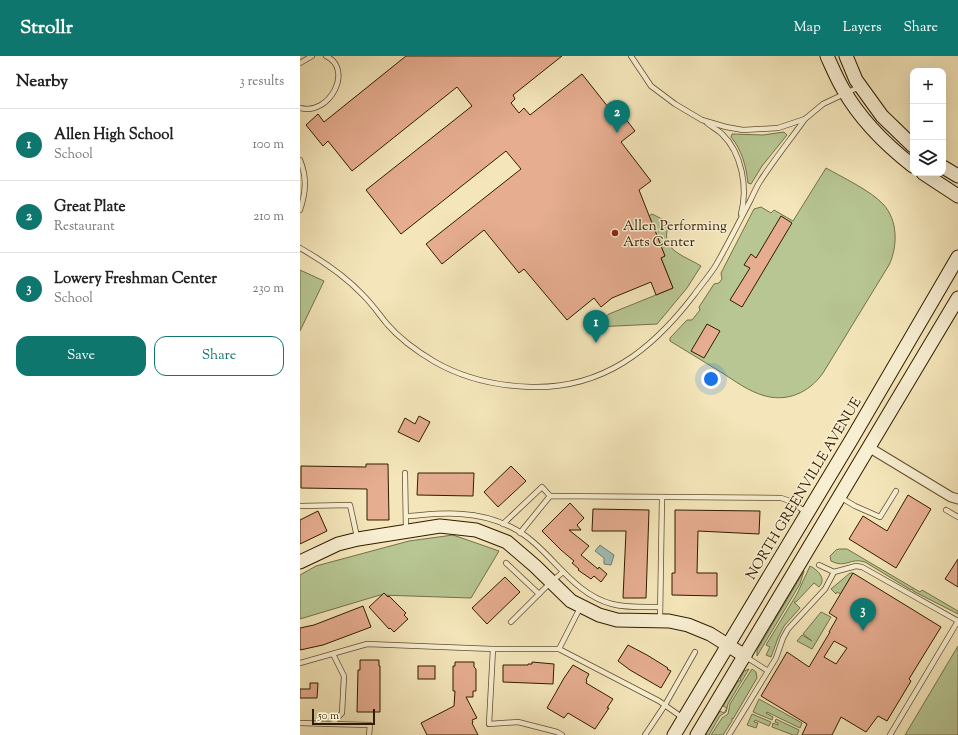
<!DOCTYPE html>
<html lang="en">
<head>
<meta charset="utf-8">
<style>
	:root { --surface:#fff; --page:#f6f6f6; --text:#222; --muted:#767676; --line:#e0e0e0; --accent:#0f766e }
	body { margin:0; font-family:"Sorts Mill Goudy",serif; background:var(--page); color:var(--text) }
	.controls { position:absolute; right:12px; top:12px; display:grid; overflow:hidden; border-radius:8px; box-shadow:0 4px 16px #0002 }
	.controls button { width:36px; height:36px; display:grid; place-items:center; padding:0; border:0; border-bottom:1px solid var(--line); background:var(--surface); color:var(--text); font:20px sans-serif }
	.scale { position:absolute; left:12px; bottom:10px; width:63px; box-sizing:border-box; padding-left:4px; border:2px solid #301c00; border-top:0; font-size:11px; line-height:14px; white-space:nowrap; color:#301c00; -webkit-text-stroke:3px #f8efd2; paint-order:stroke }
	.you { position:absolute; left:411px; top:323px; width:14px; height:14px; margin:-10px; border:3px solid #fff; border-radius:50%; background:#1a73e8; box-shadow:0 0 0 6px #1a73e833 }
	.badge { display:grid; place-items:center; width:26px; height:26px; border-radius:50%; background:var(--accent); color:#fff; font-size:13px; font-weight:700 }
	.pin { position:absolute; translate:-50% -33px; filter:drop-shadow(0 1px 2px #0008) }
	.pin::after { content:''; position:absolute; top:21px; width:14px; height:12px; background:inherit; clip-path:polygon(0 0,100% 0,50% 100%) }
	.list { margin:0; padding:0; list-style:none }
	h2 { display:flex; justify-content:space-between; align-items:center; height:52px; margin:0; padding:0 16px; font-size:17px }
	h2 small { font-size:13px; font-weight:400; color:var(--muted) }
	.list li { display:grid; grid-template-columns:26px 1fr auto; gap:12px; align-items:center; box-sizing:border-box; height:72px; padding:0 16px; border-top:1px solid var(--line) }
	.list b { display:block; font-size:15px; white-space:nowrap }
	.list p { margin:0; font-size:13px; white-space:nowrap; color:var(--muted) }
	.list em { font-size:13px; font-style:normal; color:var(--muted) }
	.actions { display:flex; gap:8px; padding:12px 16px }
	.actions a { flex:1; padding:9px 0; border:1px solid var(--accent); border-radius:12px; text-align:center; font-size:14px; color:var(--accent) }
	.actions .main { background:var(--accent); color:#fff }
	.icon { flex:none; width:22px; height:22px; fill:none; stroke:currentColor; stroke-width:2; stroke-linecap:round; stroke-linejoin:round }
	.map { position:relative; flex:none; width:658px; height:679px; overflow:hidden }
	header { display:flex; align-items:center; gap:24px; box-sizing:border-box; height:56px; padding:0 20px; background:var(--accent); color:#fff }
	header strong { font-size:19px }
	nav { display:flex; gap:22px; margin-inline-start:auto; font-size:14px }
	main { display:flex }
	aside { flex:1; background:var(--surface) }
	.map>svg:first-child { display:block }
	.green { fill:#b7c693; stroke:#74714a }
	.water { fill:#9fbdb9; stroke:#737d6f }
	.building { fill:#e6ad90; stroke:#301c00; fill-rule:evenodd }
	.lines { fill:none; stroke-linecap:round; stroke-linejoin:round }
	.lane-casing { stroke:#614e2e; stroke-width:6 }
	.street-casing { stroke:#614e2e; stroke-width:11 }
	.secondary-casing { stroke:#301c00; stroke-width:15 }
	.lane { stroke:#f8efd2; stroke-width:4.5 }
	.street { stroke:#f8efd2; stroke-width:9 }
	.secondary { stroke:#f8efd2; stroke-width:13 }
	.poi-dot { fill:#8f2418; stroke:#f8efd2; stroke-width:1.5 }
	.labels { text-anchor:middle; stroke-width:3; stroke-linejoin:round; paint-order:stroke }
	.poi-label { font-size:14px; fill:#301c00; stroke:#f8efd2; text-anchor:start }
	.street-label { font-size:14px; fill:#301c00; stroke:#f8efd2 }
</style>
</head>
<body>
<header>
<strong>Strollr</strong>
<nav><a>Map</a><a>Layers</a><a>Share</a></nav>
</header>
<main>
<aside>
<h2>Nearby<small>3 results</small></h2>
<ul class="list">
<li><span class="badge">1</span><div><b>Allen High School</b><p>School</p></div><em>100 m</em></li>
<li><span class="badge">2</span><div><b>Great Plate</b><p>Restaurant</p></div><em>210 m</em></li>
<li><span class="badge">3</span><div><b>Lowery Freshman Center</b><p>School</p></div><em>230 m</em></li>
</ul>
<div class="actions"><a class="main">Save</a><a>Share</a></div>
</aside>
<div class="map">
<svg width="658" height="679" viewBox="0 0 658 679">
	<rect width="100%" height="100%" fill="#f4e6ba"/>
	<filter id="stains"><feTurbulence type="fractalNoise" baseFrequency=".005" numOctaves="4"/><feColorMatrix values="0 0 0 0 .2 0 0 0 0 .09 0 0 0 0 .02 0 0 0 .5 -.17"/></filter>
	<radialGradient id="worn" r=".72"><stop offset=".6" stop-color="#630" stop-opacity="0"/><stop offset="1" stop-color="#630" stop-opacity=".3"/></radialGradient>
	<g class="green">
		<path d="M484 76 487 79 462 110 451 128 448 127C446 110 442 94 431 81L432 78 463 79Z"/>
		<path d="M526 112C542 121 571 135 583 148 598 164 598 190 589 209L523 317C509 337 486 347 462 339 449 335 436 326 424 318 406 307 388 296 370 285V282L387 264H392L400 254 399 251 414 228 419 227 422 223 421 217 454 153 461 151 471 157 474 154 493 165Z"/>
		<path d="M352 158 370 167C357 193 383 199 401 210L387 232 357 268 295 271 296 268 309 258 373 232 361 202 365 200 349 160Z"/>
		<polygon points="0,214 24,225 0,275"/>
		<polygon points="153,479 199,495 171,542 80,539 0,563 0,519 16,510 109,485"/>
		<path d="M539 493H547L620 536 622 534 658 555V558L613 535 612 533 611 534 565 506C550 501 546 513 531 505L530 500 536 494Z"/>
		<path d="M510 510C518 514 527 523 519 531L514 527 496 546H494L500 552 484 570 478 582 471 601 466 599 470 591 466 589 497 538Z"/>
		<polygon points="504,515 500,528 457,600 457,594"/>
		<polygon points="550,517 553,517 541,538 537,536 536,538 531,533"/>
		<polygon points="521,556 531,561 512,593 497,585 502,579 512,585 503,578"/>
		<polygon points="658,590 658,679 605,679"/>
		<polygon points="449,613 428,648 426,656 420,660 409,679 405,679 420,655 424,657 427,652 423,650 438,625 440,625 441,624 440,623 444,615"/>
		<polygon points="452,613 456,616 457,622 433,663 432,662 432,665 423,679 411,679 422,662 428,658 430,648"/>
		<polygon points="459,643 502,667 500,672 467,656 466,657 473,661 472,664 453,656"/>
		<polygon points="452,658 471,666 469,670 455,664 454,666 458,667 456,672 447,669"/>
		<polygon points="476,663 499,674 497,679 493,679 472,671 473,667 478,669 478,667 475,666"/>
	</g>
	<polygon class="water" points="300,489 314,499 311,509 304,508 304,502 295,495"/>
	<g class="building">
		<polygon points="106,0 262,0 213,39 215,43 211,47 219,57 224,52 230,59 282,18 320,66 325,62 335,75 321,86 351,125 339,134 365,200 361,202 373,232 356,239 351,226 312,242 301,251 294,242 267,264 224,213 219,217 184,174 142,208 126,188 221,113 206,95 101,178 66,134 172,50 157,31 52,115 28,85 23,90 6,69 18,58 24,66"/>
		<polygon points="481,160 492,167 442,251 430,244 450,212 444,209 451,198 456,202"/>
		<polygon points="407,268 420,275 404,302 391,295"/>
		<polygon points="119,360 130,366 119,386 98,376 105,362 115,368"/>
		<polygon points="66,408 88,408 89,464 67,464 67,433 1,432 1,410 66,411"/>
		<polygon points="211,410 226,425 198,451 184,436"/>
		<polygon points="118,417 174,417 173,440 117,439"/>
		<polygon points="608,439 631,453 596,512 549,483 563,460 587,475"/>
		<polygon points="270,447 284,462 277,469 281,474 269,474 289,490 281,499 298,513 299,511 307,518 301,526 294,520 291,523 278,514 279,513 272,507 274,505 261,494 242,475"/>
		<polygon points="293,453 349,454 346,542 323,542 326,475 292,475"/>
		<polygon points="375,454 460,455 459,478 398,475 397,517 417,517 417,540 372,539 372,517 375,517"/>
		<polygon points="18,455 27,475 0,488 0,464"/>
		<polygon points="658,503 658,531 645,523"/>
		<path d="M553 517 641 571 609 623 611 625 587 665 578 660 566 676 541 661 532 679H502L507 668 461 640 487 596 509 611 530 576H529L537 562 529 557ZM534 585 547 592 536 608 524 601Z"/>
		<polygon points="205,521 220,536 187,568 172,552"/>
		<polygon points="84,537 88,541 89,540 106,557 104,559 108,563 94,576 90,572 89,573 69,551"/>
		<polygon points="63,550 71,571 23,589 0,594 0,572 14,569"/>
		<polygon points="328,589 347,599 368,612 367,613 371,615 361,632 330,614 318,605"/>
		<polygon points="60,604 79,604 79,610 80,610 80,656 57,656 58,614 60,614"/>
		<polygon points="155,606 174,606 174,611 176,613 176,635 173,635 173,641 166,641 177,662 172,664 173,666 172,667 178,679 127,679 121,667 154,650 155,635 153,635 153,610 155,610"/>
		<polygon points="232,606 254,608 253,628 203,626 203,609 228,609 228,608 232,608"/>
		<polygon points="273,609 289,618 286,624 287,625 286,627 313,643 307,652 309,652 295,673 268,657 264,662 247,652 264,622"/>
		<rect x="118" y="610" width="17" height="13"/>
		<polygon points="10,627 18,627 17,642 0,642 0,633 10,633"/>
	</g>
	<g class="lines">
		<g class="lane-casing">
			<g id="lane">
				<polyline points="331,0 351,30 375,48 402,64 426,71 443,74 478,72 505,63 523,48 559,31"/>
				<polyline points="0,7 12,0"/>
				<path d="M0 52C30 60 54 13 26 0"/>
				<path d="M407 67C412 71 418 74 422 78 442 97 448 132 441 158"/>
				<path d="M0 104C7 121 6 136 0 154"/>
				<path d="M0 192C23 205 45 220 63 239 72 248 79 258 87 268 100 283 118 296 135 306 165 323 197 330 231 331 303 333 352 294 394 239 401 229 410 219 416 209 428 188 439 166 450 145 453 139 456 132 459 127 473 105 490 84 505 63"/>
				<polyline points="105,417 106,474"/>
				<polyline points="540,441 555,450 580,461 596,435"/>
				<polyline points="0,450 50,449 57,481"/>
				<polyline points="646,454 658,461"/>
				<path d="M107 460C124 459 145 456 161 458 178 459 197 464 211 471 250 490 269 537 312 548 327 552 345 551 360 551"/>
				<polyline points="203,468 242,431 250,440"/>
				<polyline points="220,477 250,440 481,442 490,445 507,457"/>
				<polyline points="206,507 239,538"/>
				<polyline points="519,509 534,516 556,510 562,511 658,565"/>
				<polyline points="280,552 259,593 359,645 383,662"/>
				<polyline points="360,564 362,441"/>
				<polyline points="211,566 251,526 263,516"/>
				<polyline points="193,593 189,668 218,666 257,676 262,679"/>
				<polyline points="446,601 468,615"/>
				<polyline points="0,607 67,588 193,593 259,593"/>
				<polyline points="0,667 32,668 42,657 44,620 33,598"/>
				<polyline points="32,668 70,669 69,679"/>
				<polyline points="345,679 365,649 395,596"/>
				<polyline points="429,679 476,602 483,582 488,573 525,533 534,516"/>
				<polyline points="590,679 658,565"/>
			</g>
		</g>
		<g class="street-casing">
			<polyline id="street" points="570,392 651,441 658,443"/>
		</g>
		<g class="secondary-casing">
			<g id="secondary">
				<path d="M527 0C532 11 537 23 543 33 560 63 586 89 613 110"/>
				<polyline points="546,0 556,24 582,60 613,90"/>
				<polyline points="643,111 658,120"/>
				<polyline points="623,117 658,140"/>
				<polyline points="0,506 38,488 58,483 140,470 176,474 207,486 235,510 271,545 299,559 317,564 369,565 388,569 410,578 445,600"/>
				<polyline points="374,679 553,381 658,201"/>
				<polyline points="397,679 658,242"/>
			</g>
		</g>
		<use href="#lane" class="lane"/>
		<use href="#street" class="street"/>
		<use href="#secondary" class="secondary"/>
	</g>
	<circle class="poi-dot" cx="315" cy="177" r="4"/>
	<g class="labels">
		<g class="poi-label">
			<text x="323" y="174">Allen Performing<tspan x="323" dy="16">Arts Center</tspan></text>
		</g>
		<g class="street-label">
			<text transform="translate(503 432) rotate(-59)" y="5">NORTH GREENVILLE AVENUE</text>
		</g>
	</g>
	<rect width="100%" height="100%" filter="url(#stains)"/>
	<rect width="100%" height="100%" fill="url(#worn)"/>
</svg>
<div class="controls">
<button>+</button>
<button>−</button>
<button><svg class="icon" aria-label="layers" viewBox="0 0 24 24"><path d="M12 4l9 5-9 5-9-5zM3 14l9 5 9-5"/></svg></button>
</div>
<div class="scale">50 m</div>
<div class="you"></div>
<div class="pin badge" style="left:296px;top:287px">1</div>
<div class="pin badge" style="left:317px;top:77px">2</div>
<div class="pin badge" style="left:563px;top:575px">3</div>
</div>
</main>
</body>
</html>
